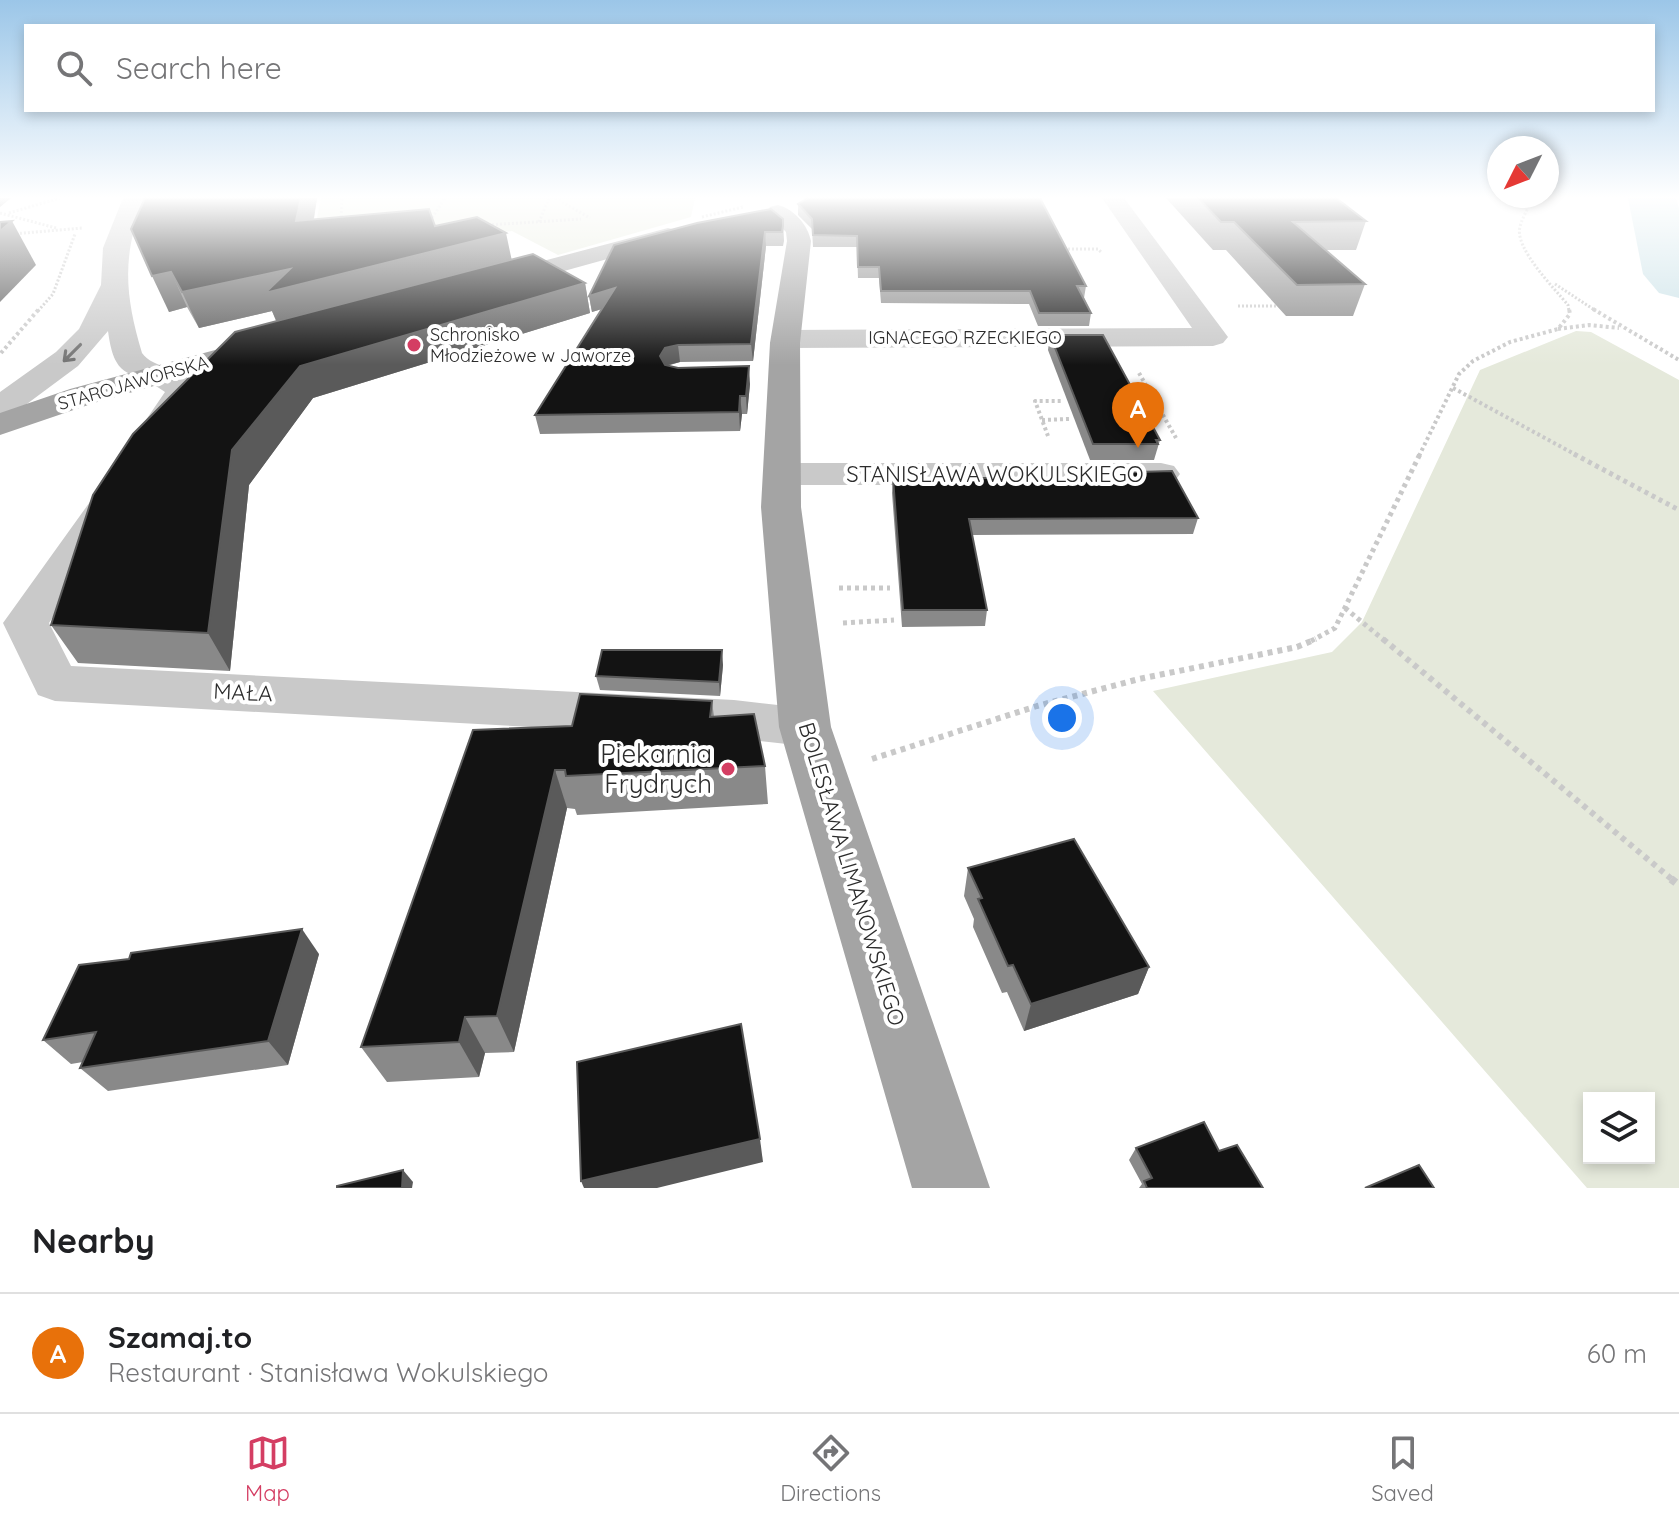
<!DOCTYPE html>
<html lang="en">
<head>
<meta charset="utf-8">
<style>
	:root { --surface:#fff; --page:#f6f6f6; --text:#202124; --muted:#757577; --line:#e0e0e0; --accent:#d43e63 }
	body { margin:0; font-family:Quicksand,sans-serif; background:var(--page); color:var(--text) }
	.controls { position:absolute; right:24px; bottom:24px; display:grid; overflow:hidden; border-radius:0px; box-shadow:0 4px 12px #0003 }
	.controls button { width:72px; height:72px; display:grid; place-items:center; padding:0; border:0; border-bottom:2px solid var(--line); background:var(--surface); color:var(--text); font:40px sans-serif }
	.compass { position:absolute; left:1487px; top:136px; width:72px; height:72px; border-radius:50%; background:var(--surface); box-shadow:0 4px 12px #0003; rotate:228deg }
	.you { position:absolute; left:1062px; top:718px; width:28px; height:28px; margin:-20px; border:6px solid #fff; border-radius:50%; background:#1a73e8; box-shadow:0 0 0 12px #1a73e833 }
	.badge { display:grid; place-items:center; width:52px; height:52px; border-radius:50%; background:var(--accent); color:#fff; font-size:26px; font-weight:700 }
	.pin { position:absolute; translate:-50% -66px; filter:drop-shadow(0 2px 4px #0008) }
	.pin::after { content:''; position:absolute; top:42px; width:28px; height:24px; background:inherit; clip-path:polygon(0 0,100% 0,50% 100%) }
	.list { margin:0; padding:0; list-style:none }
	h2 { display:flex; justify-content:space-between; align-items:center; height:104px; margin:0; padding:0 32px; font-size:34px }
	h2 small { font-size:26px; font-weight:400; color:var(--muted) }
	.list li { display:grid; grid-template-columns:52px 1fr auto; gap:24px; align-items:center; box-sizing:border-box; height:120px; padding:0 32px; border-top:2px solid var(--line) }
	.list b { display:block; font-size:30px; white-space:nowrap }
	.list p { margin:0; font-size:26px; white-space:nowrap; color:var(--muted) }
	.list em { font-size:26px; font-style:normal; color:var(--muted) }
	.icon { flex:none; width:44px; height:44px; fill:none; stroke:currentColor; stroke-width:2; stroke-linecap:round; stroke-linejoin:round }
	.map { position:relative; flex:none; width:1679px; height:1188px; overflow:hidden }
	.search { position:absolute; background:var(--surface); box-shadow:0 4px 12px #0003; left:24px; right:24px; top:24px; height:88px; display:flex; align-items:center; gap:20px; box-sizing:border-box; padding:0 28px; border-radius:0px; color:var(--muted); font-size:30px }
	.sheet { height:224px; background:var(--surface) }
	nav { display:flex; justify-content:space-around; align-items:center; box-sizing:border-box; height:112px; border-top:2px solid var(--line); background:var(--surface); font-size:22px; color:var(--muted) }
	nav a { display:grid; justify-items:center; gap:4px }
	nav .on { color:var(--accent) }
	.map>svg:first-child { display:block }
	.green { fill:#e5e9db; fill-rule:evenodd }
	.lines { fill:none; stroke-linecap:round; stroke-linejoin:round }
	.river { fill:#c9e1e7; fill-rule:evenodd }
	.path-far4 { stroke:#c9c9c9; stroke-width:3; stroke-dasharray:2 2; stroke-linecap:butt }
	.path-far3 { stroke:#c9c9c9; stroke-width:4; stroke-dasharray:3 3; stroke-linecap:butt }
	.path-far2 { stroke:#c9c9c9; stroke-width:5; stroke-dasharray:4 4; stroke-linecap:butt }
	.path-far1 { stroke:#c9c9c9; stroke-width:6; stroke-dasharray:5 5; stroke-linecap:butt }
	.path { stroke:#c9c9c9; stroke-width:8; stroke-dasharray:6 6; stroke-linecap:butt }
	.minor { fill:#c9c9c9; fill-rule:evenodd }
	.major { fill:#a4a4a4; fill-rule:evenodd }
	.wall { fill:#898989 }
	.shaded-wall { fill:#5a5a5a }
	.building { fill:#131313; stroke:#5a5a5a; stroke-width:2 }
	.oneway { stroke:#737373 }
	.poi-dot { fill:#d43e63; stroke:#fff; stroke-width:3 }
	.labels { text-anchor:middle; stroke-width:8; stroke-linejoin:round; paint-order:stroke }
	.far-poi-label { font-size:18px; fill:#2c2c2c; stroke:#fff; text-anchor:start }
	.far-street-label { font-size:18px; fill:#2c2c2c; stroke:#fff }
	.street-label { font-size:22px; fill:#2c2c2c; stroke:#fff }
	.near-poi-label { font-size:26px; fill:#2c2c2c; stroke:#fff; text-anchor:end }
</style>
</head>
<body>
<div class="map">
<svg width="1679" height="1188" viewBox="0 0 1679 1188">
	<rect width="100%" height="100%" fill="#fff"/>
	<g class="green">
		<polygon points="321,198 695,198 691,217 558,255 512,231 383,245 312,243"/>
		<path d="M1576 331 1591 332 1679 380V1188H1587L1153 691 1332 652 1362 622 1480 370ZM1649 1098V1158H1589V1098Z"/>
	</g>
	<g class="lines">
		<polygon class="river" points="1628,198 1676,198 1679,208 1679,298 1659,293 1643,274"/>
		<g class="path-far4">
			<polyline points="555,198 590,218"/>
			<path d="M1531 198C1529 209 1522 217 1520 227 1514 248 1555 289 1568 305L1569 311"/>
			<polyline points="0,213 56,228"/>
			<polyline points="9,213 60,198"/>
			<polyline points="702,217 743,207"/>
			<polyline points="341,221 342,198"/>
			<polyline points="430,221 445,198"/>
			<polyline points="539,222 549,198"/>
			<polyline points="488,225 581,219"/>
			<polyline points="0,235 83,228"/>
			<polyline points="1064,249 1098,249 1101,252"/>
			<polyline points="1555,284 1596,311"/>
			<polyline points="1238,306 1277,306"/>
			<polyline points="38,311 53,294 75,234"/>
		</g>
		<g class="path-far3">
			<polyline points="1593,309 1679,360"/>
			<polyline points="1558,329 1589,325 1619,328"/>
			<polyline points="1,353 39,309"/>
			<polyline points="1139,373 1176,438"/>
			<polyline points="1453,388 1578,456"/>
			<polyline points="1042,420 1069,419"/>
			<polyline points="1048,436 1035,401 1062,401"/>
			<polyline points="1419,456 1459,374 1473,361 1510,342 1558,329 1570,314 1569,309"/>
		</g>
		<g class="path-far2">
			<polyline points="1574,454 1679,510"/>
			<polyline points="839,588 890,588"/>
			<polyline points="1345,608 1385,641"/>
			<polyline points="843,623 894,620"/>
			<polyline points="1311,641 1335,628 1420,454"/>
		</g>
		<g class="path-far1">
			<polyline points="1383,639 1674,881"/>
			<polyline points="872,759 1037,706 1139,679 1297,647 1316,639"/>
		</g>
		<polyline class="path" points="1671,879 1679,885"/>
		<g class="minor">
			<path d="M123 198H145C121 255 125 296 142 353 153 369 184 367 199 389L165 443 153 447 141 443 135 436 165 392C131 367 115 384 108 331L78 366 12 415 0 418V392L56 352 79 329 101 285 103 248Z"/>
			<polygon points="1102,198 1124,198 1228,337 1223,343 1213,346 786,348 776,345 771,339 776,333 786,330 1192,328"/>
			<polygon points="782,463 1161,463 1174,466 1180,474 1174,482 1161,485 782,485 769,482 763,474 769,466"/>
			<polygon points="106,495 120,499 126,507 49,623 71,666 734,700 805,708 823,713 831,727 823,741 805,746 734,738 55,701 38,695 3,623 92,499"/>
		</g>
		<g class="major">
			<path d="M778 205C794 209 808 225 811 241L800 343 801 507 831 727 990 1188H912L779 727 761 507 770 343 787 241 786 232 767 212 770 207Z"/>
			<polygon points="668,228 676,230 680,235 676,240 499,289 490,287 486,281 490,275"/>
			<polygon points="263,337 274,340 278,346 274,352 94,403 0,435 0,413 70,389"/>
		</g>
	</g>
	<g class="wall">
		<polygon points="145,198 317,198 314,219 435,226 512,259 585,283 590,313 313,398 249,485 230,671 78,663 51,625 276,321 272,311 199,328 187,307 169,312"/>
		<polygon points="1166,198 1336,198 1366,221 1356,250 1326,250 1365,284 1353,316 1286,316 1226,250 1213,250"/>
		<polygon points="798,204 1086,286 1084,298 1091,313 1089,326 1038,326 1029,304 881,303 879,278 858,278 857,247 813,247 812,229 798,215"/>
		<polygon points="783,219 784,241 783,246 766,246 753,361 680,362 667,366 750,384 747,414 742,414 740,431 540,434 535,415 602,309 592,312 589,296"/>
		<polygon points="1050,335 1160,440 1154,460 1090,460 1048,350"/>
		<polygon points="1104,473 1198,518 1193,534 972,535 987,610 985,626 902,627 892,493 893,478 1103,478"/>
		<polygon points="723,665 720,696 600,690 596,676"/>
		<polygon points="712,701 714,717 765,766 768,804 577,815 575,809 567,808 514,1052 485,1053 479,1077 387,1082 361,1047 572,726"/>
		<polygon points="968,868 1149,967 1138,994 1024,1031 1007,992 1002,993 973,927 974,919 964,896"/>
		<polygon points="319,954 288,1065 108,1091 80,1068 83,1062 71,1064 43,1040"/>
		<polygon points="1136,1148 1219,1151 1263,1188 1139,1188 1142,1184 1129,1160"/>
	</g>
	<g class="shaded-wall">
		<polygon points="0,198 11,198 0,207"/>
		<polygon points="301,198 317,198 308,253 296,221"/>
		<polygon points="12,221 36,265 0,302 0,231"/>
		<polygon points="765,232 766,246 753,361 751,344"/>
		<polygon points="506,233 513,266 280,329 272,311 199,328 182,292 290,269"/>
		<polygon points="171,272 187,307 169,312 152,276"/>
		<polygon points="585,283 590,313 313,398 249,485 230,671 208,633 232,450 300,366"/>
		<polygon points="615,288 618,304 592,312 589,296"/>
		<polygon points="678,345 680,362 668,365 662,374 660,356 665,348"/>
		<polygon points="749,366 750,384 747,414 746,396"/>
		<polygon points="740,396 742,414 740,431 739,412"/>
		<polygon points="722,650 723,665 720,696 719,682"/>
		<polygon points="555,770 567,808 514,1052 497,1016"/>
		<polygon points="302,929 319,954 288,1065 268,1041"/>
		<polygon points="1149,967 1138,994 1024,1031 1031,1004"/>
		<polygon points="465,1017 485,1053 479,1077 459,1042"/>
		<polygon points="760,1139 763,1162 657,1188 584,1188 581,1181"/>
		<polygon points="403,1170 413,1182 412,1188 402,1188"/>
	</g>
	<g class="building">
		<polygon points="145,198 301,198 296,221 429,209 435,226 477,217 506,233 265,293 290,269 182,292 171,272 152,276 131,229"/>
		<polygon points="808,198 1040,198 1086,286 1077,286 1091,313 1039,313 1030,291 881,291 879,267 858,267 857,236 813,235 812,219 798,204"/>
		<polygon points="1198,198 1336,198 1366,221 1293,222 1365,284 1297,285 1234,222 1221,222"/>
		<polygon points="771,209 783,219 783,226 782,232 765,232 751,344 678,345 665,348 660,356 665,365 678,368 749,366 746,396 740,396 739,412 535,415 615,288 589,296 614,245 697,223"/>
		<polygon points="12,221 0,231 0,222"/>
		<polygon points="533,254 585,283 300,366 232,450 208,633 51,625 93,495 133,434 235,332"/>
		<polygon points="1050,335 1103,335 1160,440 1156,440 1158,444 1093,444"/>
		<polygon points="1172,471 1198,518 969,519 987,610 903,610 893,478 1106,478 1104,473"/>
		<polygon points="602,650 722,650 719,682 596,676"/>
		<polygon points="580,694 712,701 710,717 754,714 765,766 566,776 565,770 555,770 497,1016 465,1017 459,1042 361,1047 473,730 572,726"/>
		<polygon points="1074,839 1149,967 1031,1004 1013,965 1008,966 978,899 982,898 968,868"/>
		<polygon points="302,929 268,1041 80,1068 96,1032 43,1040 79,965 129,959 131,953"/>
		<polygon points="741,1024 760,1139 581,1181 577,1062"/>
		<polygon points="1204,1122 1219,1151 1237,1145 1263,1188 1147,1188 1144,1181 1152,1178 1136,1148"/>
		<polygon points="1419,1165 1434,1188 1365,1188"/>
		<polygon points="403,1170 402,1188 337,1188 337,1186"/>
	</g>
	<defs><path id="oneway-shaft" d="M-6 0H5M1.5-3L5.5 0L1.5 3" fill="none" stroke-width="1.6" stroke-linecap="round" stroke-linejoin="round" transform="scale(2)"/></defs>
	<use class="oneway" href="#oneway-shaft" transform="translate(72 353) rotate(135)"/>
	<linearGradient id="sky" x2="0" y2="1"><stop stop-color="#9bc6e8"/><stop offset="0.54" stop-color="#fff"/><stop offset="1" stop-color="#fff" stop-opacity="0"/></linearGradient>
	<rect width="1679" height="365" fill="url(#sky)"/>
	<g class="poi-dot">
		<circle cx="414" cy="345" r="8"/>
		<circle cx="728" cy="769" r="8"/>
	</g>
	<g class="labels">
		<g class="far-poi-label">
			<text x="430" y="341">Schronisko<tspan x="430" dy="21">Młodzieżowe w Jaworze</tspan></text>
		</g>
		<g class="far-street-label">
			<text x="965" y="344">IGNACEGO RZECKIEGO</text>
			<text transform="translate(133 383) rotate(-16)" y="6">STAROJAWORSKA</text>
		</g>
		<g class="street-label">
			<text x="995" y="482">STANISŁAWA WOKULSKIEGO</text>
			<text transform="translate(243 692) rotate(3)" y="8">MAŁA</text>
			<text transform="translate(852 874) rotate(73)" y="8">BOLESŁAWA LIMANOWSKIEGO</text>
		</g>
		<g class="near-poi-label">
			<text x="712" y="763">Piekarnia<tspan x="712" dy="30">Frydrych</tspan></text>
		</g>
	</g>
</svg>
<div class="controls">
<button><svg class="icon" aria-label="layers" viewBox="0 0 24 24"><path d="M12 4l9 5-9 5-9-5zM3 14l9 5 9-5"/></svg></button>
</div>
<svg class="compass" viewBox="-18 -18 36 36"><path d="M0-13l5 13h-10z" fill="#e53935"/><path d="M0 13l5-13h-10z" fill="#757577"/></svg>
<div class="you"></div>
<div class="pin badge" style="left:1138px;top:448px;background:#e8710a">A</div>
<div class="search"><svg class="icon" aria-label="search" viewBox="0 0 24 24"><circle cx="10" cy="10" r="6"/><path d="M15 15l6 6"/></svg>Search here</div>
</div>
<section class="sheet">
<h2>Nearby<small></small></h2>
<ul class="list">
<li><span class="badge" style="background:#e8710a">A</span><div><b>Szamaj.to</b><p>Restaurant · Stanisława Wokulskiego</p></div><em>60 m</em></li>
</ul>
</section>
<nav>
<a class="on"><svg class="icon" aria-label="map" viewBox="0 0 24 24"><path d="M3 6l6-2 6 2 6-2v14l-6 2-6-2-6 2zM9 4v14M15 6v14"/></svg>Map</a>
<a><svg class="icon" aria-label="directions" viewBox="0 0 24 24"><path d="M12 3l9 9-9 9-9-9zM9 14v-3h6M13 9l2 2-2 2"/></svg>Directions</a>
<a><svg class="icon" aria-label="saved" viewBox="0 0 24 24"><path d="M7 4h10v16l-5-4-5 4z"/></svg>Saved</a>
</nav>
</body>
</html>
